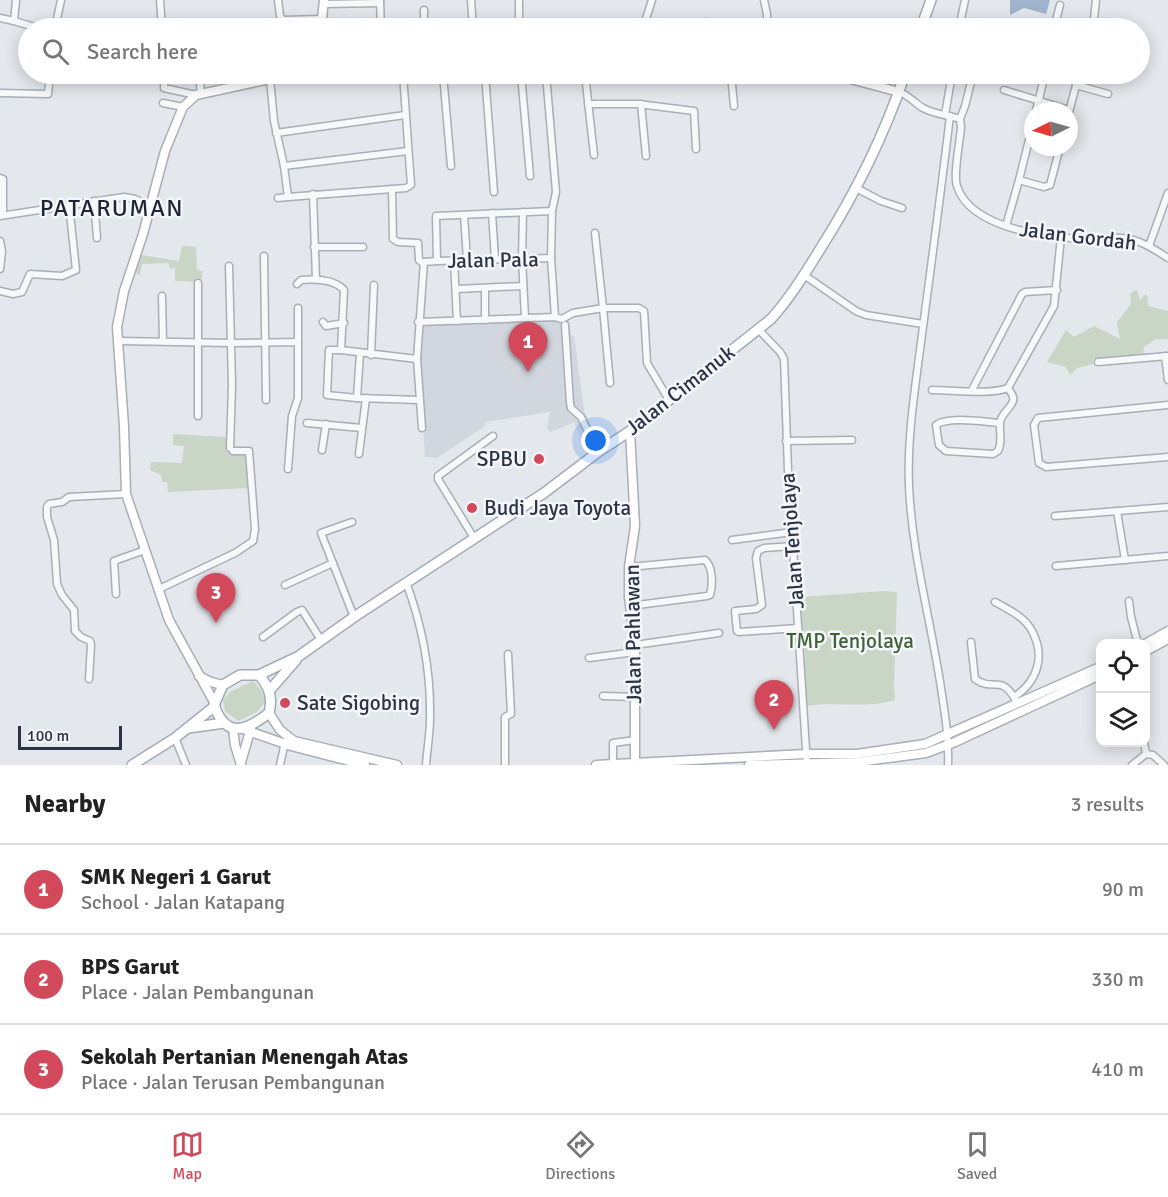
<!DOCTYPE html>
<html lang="en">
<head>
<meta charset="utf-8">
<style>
	:root { --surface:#fff; --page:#f2f2f2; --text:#222; --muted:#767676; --line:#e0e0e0; --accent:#d1495b }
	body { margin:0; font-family:Signika,sans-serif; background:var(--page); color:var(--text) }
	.controls { position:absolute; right:18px; bottom:18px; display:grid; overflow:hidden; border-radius:12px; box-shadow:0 3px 15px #0003 }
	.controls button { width:54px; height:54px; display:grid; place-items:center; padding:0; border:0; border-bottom:2px solid var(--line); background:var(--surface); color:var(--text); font:30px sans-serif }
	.compass { position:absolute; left:1024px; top:102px; width:54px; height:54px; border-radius:50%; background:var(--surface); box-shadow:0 3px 15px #0003; rotate:265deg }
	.scale { position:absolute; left:18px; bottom:15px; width:104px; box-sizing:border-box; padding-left:6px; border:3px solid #2b3445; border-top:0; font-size:16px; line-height:21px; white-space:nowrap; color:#2b3445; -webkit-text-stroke:4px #f4f6f9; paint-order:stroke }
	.you { position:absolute; left:596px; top:441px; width:21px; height:21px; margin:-15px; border:4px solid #fff; border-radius:50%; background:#1a73e8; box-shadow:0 0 0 9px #1a73e833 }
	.badge { display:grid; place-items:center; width:39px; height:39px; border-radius:50%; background:var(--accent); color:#fff; font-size:20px; font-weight:700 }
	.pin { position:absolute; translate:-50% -50px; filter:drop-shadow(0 2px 3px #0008) }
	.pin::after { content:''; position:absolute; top:32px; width:21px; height:18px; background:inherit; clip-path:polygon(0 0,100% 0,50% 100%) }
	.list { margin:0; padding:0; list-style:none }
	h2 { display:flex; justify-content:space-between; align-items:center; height:78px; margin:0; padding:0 24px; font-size:26px }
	h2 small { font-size:20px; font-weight:400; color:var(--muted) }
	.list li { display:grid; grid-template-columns:39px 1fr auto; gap:18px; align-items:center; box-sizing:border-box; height:90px; padding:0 24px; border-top:2px solid var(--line) }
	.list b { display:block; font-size:22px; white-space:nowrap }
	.list p { margin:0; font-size:20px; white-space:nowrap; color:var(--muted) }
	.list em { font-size:20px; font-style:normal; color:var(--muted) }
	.icon { flex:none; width:33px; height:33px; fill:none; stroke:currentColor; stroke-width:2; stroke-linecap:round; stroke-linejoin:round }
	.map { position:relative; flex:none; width:1168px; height:765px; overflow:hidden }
	.search { position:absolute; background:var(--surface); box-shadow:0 3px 15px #0003; left:18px; right:18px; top:18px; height:66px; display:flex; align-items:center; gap:15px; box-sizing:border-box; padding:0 21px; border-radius:33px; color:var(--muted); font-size:22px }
	.sheet { height:348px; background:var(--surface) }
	nav { display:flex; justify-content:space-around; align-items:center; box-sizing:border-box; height:84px; border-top:2px solid var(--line); background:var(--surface); font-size:16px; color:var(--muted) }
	nav a { display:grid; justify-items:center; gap:3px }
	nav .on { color:var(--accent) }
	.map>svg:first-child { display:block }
	.built { fill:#d2d6de }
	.green { fill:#c9d6c5 }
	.water { fill:#9fb4cc }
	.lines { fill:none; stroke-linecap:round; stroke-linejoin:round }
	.street-casing { stroke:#a9aeb7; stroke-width:9 }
	.secondary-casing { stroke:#a9aeb7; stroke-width:11 }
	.primary-casing { stroke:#a3abb8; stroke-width:12 }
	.street { stroke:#f7f8fa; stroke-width:6 }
	.secondary { stroke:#fff; stroke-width:8 }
	.primary { stroke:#fff; stroke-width:9 }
	.poi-dot { fill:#d1495b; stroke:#f4f6f9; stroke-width:2 }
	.labels { text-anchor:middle; stroke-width:5; stroke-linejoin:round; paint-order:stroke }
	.street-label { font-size:21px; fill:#2b3445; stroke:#f4f6f9 }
	.poi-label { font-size:21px; fill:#2b3445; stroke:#f4f6f9; text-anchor:start }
	.park-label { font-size:21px; fill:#3f6138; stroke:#f4f6f9 }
	.quarter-label { font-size:24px; letter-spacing:1.5px; fill:#1d2536; stroke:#f4f6f9 }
</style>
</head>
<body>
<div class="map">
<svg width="1168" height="765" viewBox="0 0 1168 765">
	<rect width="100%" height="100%" fill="#e4e7ec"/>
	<polygon class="built" points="568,319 571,335 574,336 584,411 601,446 588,455 574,422 551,432 547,429 550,412 485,422 485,426 437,458 425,457 418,338 421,326"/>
	<g class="green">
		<polygon points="182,246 196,247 197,270 203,271 201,282 175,281 175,268 170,269 169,263 142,264 140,275 133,271 142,255 179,261"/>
		<polygon points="1137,290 1140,300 1146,294 1148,299 1148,306 1168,311 1168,339 1156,339 1144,347 1143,354 1093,359 1093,364 1077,368 1070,375 1066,367 1047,362 1066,330 1074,337 1094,326 1120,339 1117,322 1131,304 1130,293"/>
		<polygon points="173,434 226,437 227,450 247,453 250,488 168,492 167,482 162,482 161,475 150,470 151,462 182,463 184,446 173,445"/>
		<path d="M883 591 897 592 894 683 895 700C866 709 836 701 806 706L805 654 800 603 802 597Z"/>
		<polygon points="253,681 261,690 266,701 257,712 238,721 225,711 223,700 230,692"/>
	</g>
	<polygon class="water" points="1010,0 1050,0 1046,14 1024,8 1010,15"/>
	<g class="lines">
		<g class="street-casing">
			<g id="street">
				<polyline points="160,0 162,28"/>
				<polyline points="278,0 280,16 283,20 322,19"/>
				<polyline points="380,0 381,28"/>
				<polyline points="471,0 473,28"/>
				<polyline points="519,0 519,28"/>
				<polyline points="764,0 767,14 767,28"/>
				<polyline points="324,4 380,3"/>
				<polyline points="424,10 424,28"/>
				<polyline points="0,18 14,21 16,0"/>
				<polyline points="14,21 38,28"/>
				<polyline points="707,22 708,28"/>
				<polyline points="55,28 61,0"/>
				<polyline points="643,28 652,0"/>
				<polyline points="959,28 965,0"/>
				<polyline points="1007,28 1008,28"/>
				<polyline points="1054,28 1060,5"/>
				<polyline points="1093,28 1096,0"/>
				<polyline points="164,74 164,88 196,95"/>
				<polyline points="199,74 201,94"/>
				<polyline points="443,74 451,166"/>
				<polyline points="485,74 494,192"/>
				<polyline points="521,74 530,176"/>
				<polyline points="546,74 556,192 552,211 551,258 555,317"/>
				<polyline points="585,74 594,155"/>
				<polyline points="731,74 734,106"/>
				<polyline points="270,79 274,121 284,166 288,197 406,188 411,185 403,74"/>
				<polyline points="1076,85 1108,94"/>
				<polyline points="1004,90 1069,110"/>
				<path d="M899 92C909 95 914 103 923 108 934 114 948 115 960 119L961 127C960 141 953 175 957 186 971 231 1056 239 1095 239 1104 239 1113 237 1122 238 1139 239 1154 249 1168 258"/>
				<polyline points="0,93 48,94 50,74"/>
				<polyline points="163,103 183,107"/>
				<polyline points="588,104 638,104 694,111 696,149"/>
				<polyline points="641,104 646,156"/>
				<polyline points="1036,111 1045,74"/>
				<polyline points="1069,112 1079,74"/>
				<polyline points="945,115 952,74"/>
				<polyline points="960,119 965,106 973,74"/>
				<polyline points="276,133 405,115"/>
				<polyline points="284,166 408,151"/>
				<polyline points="0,178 3,179 3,215"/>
				<polyline points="1019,180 1033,124"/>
				<polyline points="856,188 881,201 902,208"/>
				<polyline points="392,189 393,239 398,242 418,243 419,260 423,263"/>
				<polyline points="313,194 316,279"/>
				<polyline points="278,198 288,197"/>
				<polyline points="94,201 97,238"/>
				<polyline points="523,212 522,259 525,318"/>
				<polyline points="492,213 495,259"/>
				<polyline points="464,215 467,260"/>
				<polyline points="0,216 124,197 135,199 151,206"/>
				<polyline points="1006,226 1019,180 1044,187 1050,185 1060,147"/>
				<polyline points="595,233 603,308 639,308 644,311 647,363 669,400"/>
				<polyline points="0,241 2,251 0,269"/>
				<polyline points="1149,246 1168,193"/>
				<polyline points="314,247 363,247"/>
				<polyline points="264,256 266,400"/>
				<polyline points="454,260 457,321"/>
				<polyline points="437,261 436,216 552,211"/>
				<polyline points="229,266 232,385 230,448"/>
				<polyline points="804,275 856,311 866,315 923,324"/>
				<polyline points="198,283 198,416"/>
				<path d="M297 284 301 280C314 279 334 279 344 290L341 350 417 359 424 262 437 261 551 258"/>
				<polyline points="485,288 485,320"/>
				<polyline points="456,289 523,286"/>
				<polyline points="0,291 13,294 22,292 30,274 62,276 76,270 69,204"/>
				<polyline points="162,296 163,341"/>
				<polyline points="298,308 298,342"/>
				<polyline points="323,322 326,326 344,323"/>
				<polyline points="418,322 555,317 562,319 573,313 603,308 610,383"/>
				<polyline points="565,325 570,403 571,408 581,417 598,452"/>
				<polyline points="758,329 780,352 784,359 788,470 807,765"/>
				<polyline points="119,341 231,343 298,342 298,398 292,416 288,469"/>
				<polyline points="341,350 329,350 327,395 357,398"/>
				<polyline points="360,353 357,398 419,400"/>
				<polyline points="371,355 374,285"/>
				<polyline points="1165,356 1168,380"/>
				<polyline points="417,359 422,428"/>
				<polyline points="1098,362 1168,356"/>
				<path d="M932 390C952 390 991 395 1008 388L1054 306 1061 237"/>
				<polyline points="972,390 1022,294 1025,292 1057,290"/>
				<polyline points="1168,405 1038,418 1034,425 1039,463 1046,467 1168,457"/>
				<polyline points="307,423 362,428"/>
				<path d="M1000 423C984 422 949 416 936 425L939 445 946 451 993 454 998 451C1003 441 999 433 1000 422 1002 413 1010 409 1013 401 1015 396 1010 392 1008 388"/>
				<polyline points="786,441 852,440"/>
				<polyline points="322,450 326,424"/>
				<polyline points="359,454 366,398"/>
				<polyline points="1117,511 1125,560"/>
				<polyline points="1055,516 1168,507"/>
				<polyline points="352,522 321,533 354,617"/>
				<polyline points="474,538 438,479 438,476 493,436"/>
				<polyline points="732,540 792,532"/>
				<polyline points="793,546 764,548 758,551 756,558 762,605 756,609 735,611 737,631 739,632 798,628"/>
				<polyline points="1056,566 1168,556"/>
				<path d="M629 567 705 560C713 567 713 584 710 595L707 596 630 606"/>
				<path d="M406 582C422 625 431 673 430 719 430 734 427 750 426 765"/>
				<polyline points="285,585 333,563"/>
				<polyline points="159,589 235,553 253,541 255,529 249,451 233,451"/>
				<polyline points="116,594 114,561 145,550"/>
				<polyline points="1129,601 1131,617 1138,644"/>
				<path d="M995 602C1008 609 1026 618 1032 631 1046 657 1037 682 1014 697"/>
				<polyline points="263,637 297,612 302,610 321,640"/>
				<path d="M971 642 975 679C993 692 1001 674 1015 699"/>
				<polyline points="635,645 719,633"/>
				<polyline points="589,658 635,652"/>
				<polyline points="89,679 91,645 90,641 81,637 75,631 74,610 62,595 57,584 54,540 47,517 47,507 49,504 62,502 69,497 126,494"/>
				<polyline points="603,696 636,697"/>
				<polyline points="175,738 186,765"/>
				<polyline points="1146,754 1153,755 1164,765"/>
				<polyline points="613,764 613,743 635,740"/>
				<polyline points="280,765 285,742"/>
				<polyline points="505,765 505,717 511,714 508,654"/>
				<path d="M948 765C949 739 945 714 941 688 931 621 912 555 909 486 907 438 915 389 921 342 931 267 941 192 950 116"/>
				<polyline points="1132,765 1146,754 1144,742"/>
			</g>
		</g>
		<g class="secondary-casing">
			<g id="secondary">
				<polyline points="321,28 324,0"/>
				<polyline points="832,74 899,92"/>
				<polyline points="630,431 635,526 629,567 629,597 635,645 635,765"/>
				<polyline points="1145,644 1168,631"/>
				<polyline points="1146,651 1168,639"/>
				<polyline points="199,676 211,682 223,685"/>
				<polyline points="214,702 169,620 126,494 124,426 117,327 124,291 143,234 165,151 183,107 196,95 270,79 306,74"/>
				<polyline points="269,713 280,730 294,741 397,765"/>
				<polyline points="233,728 235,745 241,765"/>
				<polyline points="240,728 291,746 365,765"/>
				<polyline points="241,762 251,728"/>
				<polyline points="596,765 806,754 857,754 925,744 1100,667"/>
				<polyline points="749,765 858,762 926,753 955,742 1100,675"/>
			</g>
		</g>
		<g class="primary-casing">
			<g id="primary">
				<polyline points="921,28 931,0"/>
				<path d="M259 675C269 687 273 697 269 713 246 731 226 739 214 705L223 685 240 675H259L299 656 354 617 544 493 598 452 630 431 771 319C790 298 804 275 819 251 854 196 884 136 905 74"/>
				<polyline points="270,690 296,660"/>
				<polyline points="188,728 224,723"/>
				<polyline points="132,765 175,738 215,706"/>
			</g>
		</g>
		<use href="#street" class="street"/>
		<use href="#secondary" class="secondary"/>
		<use href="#primary" class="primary"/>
	</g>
	<g class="poi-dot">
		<circle cx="539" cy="459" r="6"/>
		<circle cx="472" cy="508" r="6"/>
		<circle cx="285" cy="703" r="6"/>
	</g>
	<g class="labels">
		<g class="street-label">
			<text transform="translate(1078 236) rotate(7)" y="7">Jalan Gordah</text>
			<text transform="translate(493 260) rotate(-1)" y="7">Jalan Pala</text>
			<text transform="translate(680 390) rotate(-38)" y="7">Jalan Cimanuk</text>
			<text transform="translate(792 541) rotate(-94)" y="7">Jalan Tenjolaya</text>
			<text transform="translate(633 634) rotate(-91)" y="7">Jalan Pahlawan</text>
		</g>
		<g class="poi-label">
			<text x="527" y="466" text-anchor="end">SPBU</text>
			<text x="484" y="515">Budi Jaya Toyota</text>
			<text x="297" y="710">Sate Sigobing</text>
		</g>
		<g class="park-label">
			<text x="850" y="648">TMP Tenjolaya</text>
		</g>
		<g class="quarter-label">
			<text x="112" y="216">PATARUMAN</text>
		</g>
	</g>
</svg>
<div class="controls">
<button><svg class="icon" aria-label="locate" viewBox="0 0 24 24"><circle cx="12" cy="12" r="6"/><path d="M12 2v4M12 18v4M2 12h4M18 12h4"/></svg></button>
<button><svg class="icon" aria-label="layers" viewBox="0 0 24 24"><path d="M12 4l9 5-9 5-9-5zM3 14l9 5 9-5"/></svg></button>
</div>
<svg class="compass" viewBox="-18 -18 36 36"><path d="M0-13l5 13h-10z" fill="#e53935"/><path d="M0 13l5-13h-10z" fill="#767676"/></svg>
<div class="scale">100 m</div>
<div class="you"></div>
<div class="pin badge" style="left:528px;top:372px">1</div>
<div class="pin badge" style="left:774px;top:730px">2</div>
<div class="pin badge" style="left:216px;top:623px">3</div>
<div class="search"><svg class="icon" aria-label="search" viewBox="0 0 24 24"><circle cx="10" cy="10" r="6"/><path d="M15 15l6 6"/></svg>Search here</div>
</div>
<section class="sheet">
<h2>Nearby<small>3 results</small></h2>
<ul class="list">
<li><span class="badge">1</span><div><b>SMK Negeri 1 Garut</b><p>School · Jalan Katapang</p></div><em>90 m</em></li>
<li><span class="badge">2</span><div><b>BPS Garut</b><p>Place · Jalan Pembangunan</p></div><em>330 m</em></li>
<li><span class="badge">3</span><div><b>Sekolah Pertanian Menengah Atas</b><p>Place · Jalan Terusan Pembangunan</p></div><em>410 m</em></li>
</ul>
</section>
<nav>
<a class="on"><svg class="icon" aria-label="map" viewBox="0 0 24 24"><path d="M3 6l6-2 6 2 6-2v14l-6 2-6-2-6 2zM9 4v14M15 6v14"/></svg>Map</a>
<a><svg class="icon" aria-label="directions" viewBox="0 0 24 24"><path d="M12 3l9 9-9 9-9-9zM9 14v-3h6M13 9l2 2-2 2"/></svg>Directions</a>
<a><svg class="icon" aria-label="saved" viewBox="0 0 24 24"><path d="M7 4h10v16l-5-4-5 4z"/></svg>Saved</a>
</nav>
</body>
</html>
